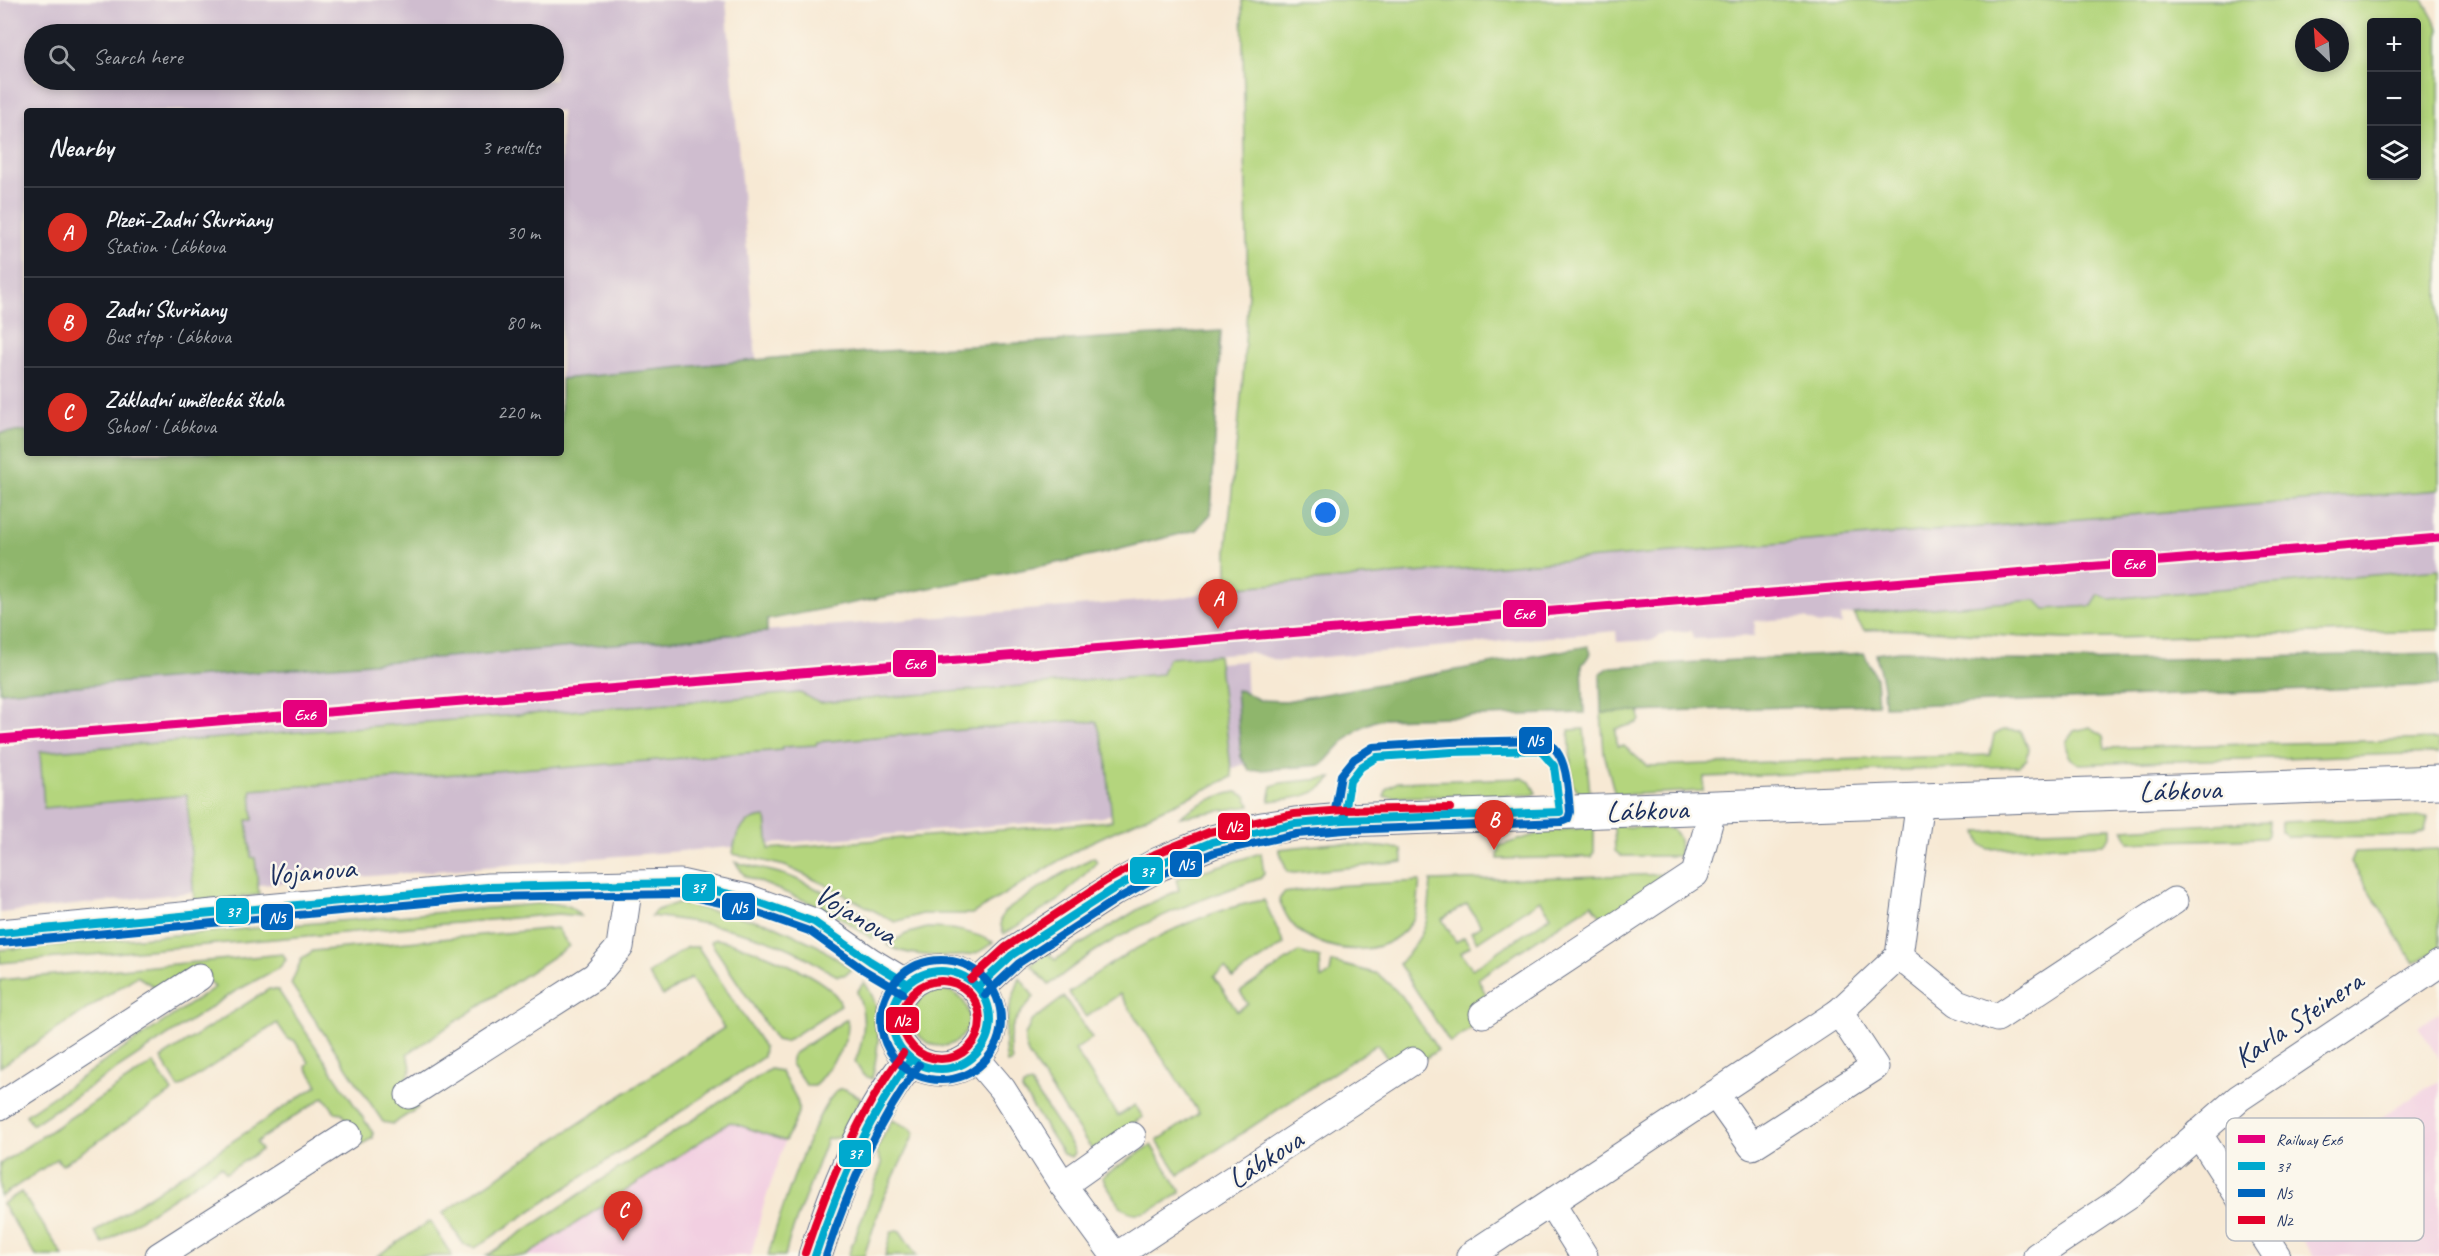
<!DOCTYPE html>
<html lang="en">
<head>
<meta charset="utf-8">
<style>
	:root { --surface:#171b24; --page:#20242c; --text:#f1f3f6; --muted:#9ea1a6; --line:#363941; --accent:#d93025 }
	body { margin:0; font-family:Caveat,sans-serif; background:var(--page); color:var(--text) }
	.controls { position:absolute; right:18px; top:18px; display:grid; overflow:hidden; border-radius:6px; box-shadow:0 3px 9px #0003 }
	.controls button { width:54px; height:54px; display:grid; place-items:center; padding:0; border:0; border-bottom:2px solid var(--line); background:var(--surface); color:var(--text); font:30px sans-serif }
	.compass { position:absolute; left:2295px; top:18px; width:54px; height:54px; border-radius:50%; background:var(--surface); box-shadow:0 3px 9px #0003; rotate:335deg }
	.you { position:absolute; left:1326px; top:513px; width:21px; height:21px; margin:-15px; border:4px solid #fff; border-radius:50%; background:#1a73e8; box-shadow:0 0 0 9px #1a73e833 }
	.badge { display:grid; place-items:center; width:39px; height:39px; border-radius:50%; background:var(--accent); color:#fff; font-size:20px; font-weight:700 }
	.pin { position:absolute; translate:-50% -50px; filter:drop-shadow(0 2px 3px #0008) }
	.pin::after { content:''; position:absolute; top:32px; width:21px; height:18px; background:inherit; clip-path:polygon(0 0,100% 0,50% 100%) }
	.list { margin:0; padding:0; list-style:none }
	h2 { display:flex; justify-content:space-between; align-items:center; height:78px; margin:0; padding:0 24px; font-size:26px }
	h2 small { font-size:20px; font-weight:400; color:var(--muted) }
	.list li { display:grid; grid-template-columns:39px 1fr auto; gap:18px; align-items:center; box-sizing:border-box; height:90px; padding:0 24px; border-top:2px solid var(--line) }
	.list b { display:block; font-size:22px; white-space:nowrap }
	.list p { margin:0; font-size:20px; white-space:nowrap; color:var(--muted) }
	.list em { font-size:20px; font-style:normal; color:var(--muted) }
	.icon { flex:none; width:33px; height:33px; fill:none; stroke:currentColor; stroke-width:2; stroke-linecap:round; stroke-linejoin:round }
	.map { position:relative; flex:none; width:2439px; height:1256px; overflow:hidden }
	.search { position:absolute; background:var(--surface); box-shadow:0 3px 9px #0003; left:24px; top:24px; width:540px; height:66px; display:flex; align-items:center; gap:15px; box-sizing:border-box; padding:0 21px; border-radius:33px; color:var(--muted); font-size:22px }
	.panel { position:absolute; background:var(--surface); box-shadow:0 3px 9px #0003; left:24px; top:108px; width:540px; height:348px; border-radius:6px }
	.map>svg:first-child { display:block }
	.built { fill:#f2cfe1 }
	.industrial { fill:#cfbdcf; fill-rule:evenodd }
	.green { fill:#b4d57d; stroke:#68826e; stroke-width:1.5; fill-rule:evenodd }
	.forest { fill:#8fb66c; stroke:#557265; stroke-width:1.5 }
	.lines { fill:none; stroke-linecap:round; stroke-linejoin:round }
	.minor-casing { stroke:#687087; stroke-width:29 }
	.tertiary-casing { stroke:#687087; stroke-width:35 }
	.minor { stroke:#fff; stroke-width:27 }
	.tertiary { stroke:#fff; stroke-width:33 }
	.bus-1-casing { stroke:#fbf7ec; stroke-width:12 }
	.bus-2-casing { stroke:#fbf7ec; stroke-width:12 }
	.bus-3-casing { stroke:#fbf7ec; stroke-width:12 }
	.bus-1 { stroke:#00a9ce; stroke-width:8 }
	.bus-2 { stroke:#0065bd; stroke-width:8 }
	.bus-3 { stroke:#e4002b; stroke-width:8 }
	.rail-1-casing { stroke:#fbf7ec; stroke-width:14 }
	.rail-1 { stroke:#e5007d; stroke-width:9 }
	.labels { text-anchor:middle; stroke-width:5; stroke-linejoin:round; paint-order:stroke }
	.street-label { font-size:30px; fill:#1b2f5e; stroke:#fbf7ec }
	.key { fill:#fbf7ec; stroke:#b8bbc1; stroke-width:1.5 }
	.key-label { font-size:16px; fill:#1b2f5e }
	.line-badge { stroke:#fbf7ec; stroke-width:2 }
	.badge-label { font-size:16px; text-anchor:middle; font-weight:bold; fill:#fff }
</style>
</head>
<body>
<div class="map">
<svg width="2439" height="1256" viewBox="0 0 2439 1256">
	<rect width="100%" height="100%" fill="#fbf7ec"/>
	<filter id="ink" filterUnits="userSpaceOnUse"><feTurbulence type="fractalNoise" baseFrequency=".0167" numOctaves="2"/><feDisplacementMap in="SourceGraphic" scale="12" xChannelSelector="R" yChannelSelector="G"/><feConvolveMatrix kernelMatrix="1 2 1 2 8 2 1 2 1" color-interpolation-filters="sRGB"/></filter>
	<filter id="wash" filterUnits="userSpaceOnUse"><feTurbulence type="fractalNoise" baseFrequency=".008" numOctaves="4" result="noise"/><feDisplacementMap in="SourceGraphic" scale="24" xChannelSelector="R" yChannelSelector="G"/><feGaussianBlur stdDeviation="1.35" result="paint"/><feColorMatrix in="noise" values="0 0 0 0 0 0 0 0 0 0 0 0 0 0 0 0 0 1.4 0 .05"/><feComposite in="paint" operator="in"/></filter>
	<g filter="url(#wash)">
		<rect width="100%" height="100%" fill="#f7e9d4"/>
		<g class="built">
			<polygon points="2439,1012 2439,1059 2418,1026"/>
			<polygon points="2439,1080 2439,1256 2313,1256 2253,1165 2305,1131 2322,1156"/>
			<polygon points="730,1122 785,1141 762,1210 751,1256 526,1256"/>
		</g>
		<g class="industrial">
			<path d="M0 0H726L756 360 561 379V111H27V431L0 433ZM34 34H554V80H34Z"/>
			<polygon points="2439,490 2439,569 2108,599 2099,595 2092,606 2045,609 1937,607 1841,615 1842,624 1819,624 1805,618 1755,621 1754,636 1693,639 1692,631 1666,632 1653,640 1617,642 1616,631 1279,661 1250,652 1169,658 1177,666 1245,661 1250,762 1103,817 260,885 0,913 0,692 1179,598 1227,588"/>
		</g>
		<g class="green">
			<path d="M1242 0H2423L2439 29V490L1227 588V543L1243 376 1248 291ZM2372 22H2416V176H2372ZM2304 27H2340V63H2304Z"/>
			<path d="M2439 569V630L2071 639C2002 638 1933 627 1864 630L1853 614 2036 600 2045 609 2092 606 2099 595 2110 599Z"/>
			<path d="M1218 655 1232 777 1087 844 972 914H922L895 922 826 885 785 866 733 854C735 833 743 818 766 817L769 849 1112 821 1106 754 1097 722 1071 721 817 742 816 745 783 747 782 750 560 768V766L251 790 253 820H247L251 857 255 858 259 895 194 901 187 795 44 808 40 752 800 693 820 703 1162 674 1168 658Z"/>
			<polygon points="1639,711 1640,720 1637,723 1616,729 1617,746 1624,746 1647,766 1990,755 1994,735 2003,730 2020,731 2029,748 2027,759 2019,766 1704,777 1703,791 1615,795 1604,753 1601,713"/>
			<polygon points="2090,727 2103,737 2105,748 2439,739 2439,753 2079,764 2069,757 2066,742 2074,731"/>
			<polygon points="1584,729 1590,794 1580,793 1572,783 1569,730"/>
			<path d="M1332 778C1318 797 1291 799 1269 801L1272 786 1281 783Z"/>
			<polygon points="1522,778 1530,782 1536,793 1532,795 1384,797 1387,788 1398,782"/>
			<path d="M1236 792 1246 796 1250 806 1180 817C1194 805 1218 795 1236 792Z"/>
			<polygon points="2428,817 2425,831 2415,836 2288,837 2281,831 2281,822"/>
			<polygon points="2269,821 2268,835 2265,838 2129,842 2123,829"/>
			<path d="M1614 826 1672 829C1681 838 1680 844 1679 856H1621L1615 851Z"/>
			<polygon points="1594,827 1594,852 1592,857 1498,859 1499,846 1547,831"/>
			<polygon points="2111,828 2111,836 2104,844 1988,849 1981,844 1977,832"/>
			<polygon points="1334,843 1402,849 1403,862 1294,873 1287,872 1279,849"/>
			<polygon points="2439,849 2439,949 2414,963 2351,862 2355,852"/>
			<path d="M1261 853 1264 873 1261 878C1205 898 1148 918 1097 950 1081 960 1065 973 1049 985L1031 965 1047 952 1055 960 1142 907 1179 890 1176 879Z"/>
			<path d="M1094 857 1097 862 1058 901 1004 934C1000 925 999 921 1004 912L1055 878Z"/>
			<path d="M735 862C752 867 770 870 786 875 802 881 874 915 878 929L872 939 830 911 745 876Z"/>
			<path d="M1672 874 1605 918 1600 915 1592 904 1478 978 1486 995 1483 1002 1482 1021 1450 1043 1399 964C1428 930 1428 926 1431 881ZM1540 900 1551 916 1472 969 1461 953 1470 946 1464 937 1456 942 1442 919 1467 904 1481 926 1471 932 1477 942Z"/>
			<path d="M1420 881C1418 892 1419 909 1414 918 1390 958 1338 956 1302 933 1290 925 1284 912 1279 899L1284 893 1333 886Z"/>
			<path d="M1264 900 1284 944 1233 978 1225 968 1214 976 1237 1011 1248 1004 1240 992 1299 952 1320 958 1321 979 1330 973 1332 962 1378 974 1402 996 1438 1050 1418 1063 1387 1058 1377 1044 1179 1175 1157 1141 1199 1113 1120 994 1086 1017 1069 993C1122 952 1196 912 1264 900Z"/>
			<polygon points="548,903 569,906 581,916 558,914 0,963 0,950"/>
			<path d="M677 903 771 924 818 946 851 969 847 974 838 976C820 968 804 954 786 947 742 929 697 921 651 916L655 911Z"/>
			<path d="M557 928 569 946 407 1054C413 1068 412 1073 402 1085L418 1108 393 1124 383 1122 291 984 302 958 313 951Z"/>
			<path d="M927 928C952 928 971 931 993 942 986 948 978 954 968 955 947 958 904 956 887 945L906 934Z"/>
			<path d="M717 939C746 946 833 976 841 1005L785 1042 776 1040 712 944 711 941Z"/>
			<polygon points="687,947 698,947 764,1047 763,1057 475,1248 464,1245 443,1213 724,1028 691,978 663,996 648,974"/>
			<polygon points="283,954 286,960 279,968 234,992 32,1125 26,1115 215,987 196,966 159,990 137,976 0,1067 0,980"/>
			<path d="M1020 978 1034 997C1014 1019 1005 1030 1012 1061L1010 1063H1007C1001 1032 1009 1006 1020 978Z"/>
			<path d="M864 982C885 1009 879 1047 872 1079L863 1075 855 1062C865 1038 867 1016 857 992Z"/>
			<polygon points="269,989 278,990 373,1133 373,1138 360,1145 357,1135 342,1113 335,1112 324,1097 256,1142 261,1150 226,1173 221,1166 103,1244 95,1232 318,1085 306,1067 309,1062 294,1040 288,1039 277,1023 179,1088 161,1058"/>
			<circle cx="941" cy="1018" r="28"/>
			<polygon points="1064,997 1092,1038 1075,1050 1118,1116 1135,1105 1143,1117 1092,1150 1037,1068 1028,1054 1025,1044 1025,1036 1031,1022"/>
			<path d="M847 1019C853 1043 828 1067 815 1086H807L791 1064 793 1054Z"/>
			<polygon points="153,1063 172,1092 62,1165 57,1159 0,1197 0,1164"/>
			<path d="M770 1069 780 1071C802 1108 805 1103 785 1141L730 1122 526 1256H486Z"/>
			<polygon points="1031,1084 1072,1146 1075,1153 1072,1157 1063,1154 1022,1090 1023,1086"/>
			<path d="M840 1089H845L861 1098 841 1137 827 1139 790 1237 785 1256H768C775 1227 817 1100 840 1089Z"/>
			<polygon points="892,1120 910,1128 914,1133 911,1141 883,1199 864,1256 848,1256 882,1164 876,1150"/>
			<path d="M1151 1145 1181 1192C1166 1201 1142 1222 1124 1209 1115 1203 1108 1186 1102 1177Z"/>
			<polygon points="21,1192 62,1254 63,1256 36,1256 2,1204"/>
			<polygon points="430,1221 452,1256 377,1256"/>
			<polygon points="896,1230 900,1231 917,1256 885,1256 891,1233"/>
		</g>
		<g class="forest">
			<polygon points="1221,331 1211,514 1196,530 1097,555 767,620 767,632 0,692 0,433 27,431 27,453 561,453 561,379 785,357"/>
			<path d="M1588 646 1591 653 1582 665 1584 713 1382 719C1354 726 1341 744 1322 765L1250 771 1241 757 1236 690 1243 691 1259 700 1286 701Z"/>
			<polygon points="1899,651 1924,651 1998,660 2076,661 2439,653 2439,685 1884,706 1883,686 1876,654"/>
			<polygon points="1864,653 1876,678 1878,704 1601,713 1600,674 1610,667"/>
		</g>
	</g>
	<g filter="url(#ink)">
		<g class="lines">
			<g class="minor-casing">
				<g id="minor">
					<polyline points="0,933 488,887 680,883 747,898 814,922 870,961 908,984"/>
					<polyline points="1899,956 1957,1003 1997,1018 2174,901"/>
					<polyline points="1483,1014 1695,874 1713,808"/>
					<polyline points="975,1057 1002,1089 1063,1185 1115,1256"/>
					<polyline points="1715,1094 1752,1146 1875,1067 1839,1012"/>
					<polyline points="409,1095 595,976 620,947 629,884"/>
					<polyline points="0,1106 199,977"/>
					<polyline points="2198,1133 2277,1256"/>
					<polyline points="1063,1185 1132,1136"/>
					<polyline points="1551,1203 1584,1256"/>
					<polyline points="159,1256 348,1135"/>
					<polyline points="1116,1256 1413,1061"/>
					<polyline points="1470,1256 1839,1012 1899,956 1920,800"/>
					<polyline points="2037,1256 2130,1194 2239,1098 2439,964"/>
				</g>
			</g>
			<g class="tertiary-casing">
				<g id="tertiary">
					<circle cx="941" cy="1020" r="49"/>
					<polyline points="978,987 1012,955 1112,890 1159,864 1212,842 1262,829 1295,824 1344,820 2439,782"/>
					<path d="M815 1256C836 1189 867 1114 911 1059"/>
				</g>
			</g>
			<use href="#minor" class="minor"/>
			<use href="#tertiary" class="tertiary"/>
			<g class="bus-1-casing">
				<g id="bus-1">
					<polygon points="1540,750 1554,766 1560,812 1344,820 1350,781 1361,767 1377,757 1452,752"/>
					<polyline points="0,933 488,887 680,883 747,898 814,922 870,961 908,984"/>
					<circle cx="941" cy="1020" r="49"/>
					<polyline points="978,987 1012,955 1112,890 1159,864 1212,842 1295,824 1344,820"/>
					<path d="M815 1256C838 1185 867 1119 911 1059"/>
				</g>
			</g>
			<g class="bus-2-casing">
				<g id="bus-2">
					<polyline points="1,943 489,897 679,894 744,908 809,931 864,970 903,993"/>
					<circle cx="941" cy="1020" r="60"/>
					<path d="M985 995 1019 963 1117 899 1164 873 1215 852 1297 834 1345 830 1561 822 1568 819 1570 812C1568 789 1568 746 1540 740L1451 742 1373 747 1354 759 1341 775 1335 810"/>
					<path d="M826 1256C848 1188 877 1123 919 1065"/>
				</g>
			</g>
			<g class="bus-3-casing">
				<g id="bus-3">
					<polyline points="971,979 1006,947 1106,881 1155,854 1209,832 1294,814 1344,810 1450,808"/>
					<circle cx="941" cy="1020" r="39"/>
					<path d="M805 1253C829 1181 858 1114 903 1053"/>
				</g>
			</g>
			<use href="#bus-1" class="bus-1"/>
			<use href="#bus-2" class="bus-2"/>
			<use href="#bus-3" class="bus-3"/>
			<g class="rail-1-casing">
				<polyline id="rail-1" points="0,739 2439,538"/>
			</g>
			<use href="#rail-1" class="rail-1"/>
		</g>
	</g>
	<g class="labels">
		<g class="street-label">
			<text transform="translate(2180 790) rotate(-2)" y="10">Lábkova</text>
			<text transform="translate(1647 810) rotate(-2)" y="10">Lábkova</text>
			<text transform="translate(311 871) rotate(-5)" y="10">Vojanova</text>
			<text transform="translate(856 914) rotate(31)" y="10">Vojanova</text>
			<text transform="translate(2298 1019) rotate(-34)" y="10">Karla Steinera</text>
			<text transform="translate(1265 1159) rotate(-33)" y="10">Lábkova</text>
		</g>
	</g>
	<rect x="2226" y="1118" width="198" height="123" rx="9" class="key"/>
	<rect x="2238" y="1135" width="27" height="8" fill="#e5007d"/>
	<rect x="2238" y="1162" width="27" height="8" fill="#00a9ce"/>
	<rect x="2238" y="1189" width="27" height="8" fill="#0065bd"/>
	<rect x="2238" y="1216" width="27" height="8" fill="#e4002b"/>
	<g class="key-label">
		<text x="2276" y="1145">Railway Ex6</text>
		<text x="2276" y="1172">37</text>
		<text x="2276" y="1199">N5</text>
		<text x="2276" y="1226">N2</text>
	</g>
	<g class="line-badge">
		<rect x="2111" y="549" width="46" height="29" rx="6" fill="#e5007d"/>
		<rect x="1502" y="599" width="45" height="29" rx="6" fill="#e5007d"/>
		<rect x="892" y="649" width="45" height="29" rx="6" fill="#e5007d"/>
		<rect x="282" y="699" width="46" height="29" rx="6" fill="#e5007d"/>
		<rect x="1518" y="726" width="35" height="29" rx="6" fill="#0065bd"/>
		<rect x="1217" y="812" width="34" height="29" rx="6" fill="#e4002b"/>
		<rect x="1169" y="850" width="34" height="28" rx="6" fill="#0065bd"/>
		<rect x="1129" y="856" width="35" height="29" rx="6" fill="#00a9ce"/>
		<rect x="681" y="873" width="35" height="29" rx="6" fill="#00a9ce"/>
		<rect x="721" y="892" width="35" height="29" rx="6" fill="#0065bd"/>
		<rect x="215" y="897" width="35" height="28" rx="6" fill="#00a9ce"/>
		<rect x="260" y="903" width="34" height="28" rx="6" fill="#0065bd"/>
		<rect x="885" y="1006" width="35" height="28" rx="6" fill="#e4002b"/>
		<rect x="838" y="1139" width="34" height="29" rx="6" fill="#00a9ce"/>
	</g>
	<g class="badge-label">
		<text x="2134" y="569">Ex6</text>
		<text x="1524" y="619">Ex6</text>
		<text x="915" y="669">Ex6</text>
		<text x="305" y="720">Ex6</text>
		<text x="1535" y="746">N5</text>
		<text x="1234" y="832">N2</text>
		<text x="1186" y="870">N5</text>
		<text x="1147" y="877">37</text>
		<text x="698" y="893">37</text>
		<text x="739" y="913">N5</text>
		<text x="233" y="917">37</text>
		<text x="277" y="923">N5</text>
		<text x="902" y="1026">N2</text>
		<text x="855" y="1159">37</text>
	</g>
</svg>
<div class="controls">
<button>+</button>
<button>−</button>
<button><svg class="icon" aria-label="layers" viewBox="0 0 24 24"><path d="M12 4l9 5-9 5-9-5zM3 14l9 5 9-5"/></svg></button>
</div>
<svg class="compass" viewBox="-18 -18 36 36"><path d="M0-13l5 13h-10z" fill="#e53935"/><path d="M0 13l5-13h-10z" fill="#9ea1a6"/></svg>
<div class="you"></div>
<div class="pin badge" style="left:1218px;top:629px">A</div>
<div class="pin badge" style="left:1494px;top:850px">B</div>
<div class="pin badge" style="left:623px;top:1241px">C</div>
<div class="search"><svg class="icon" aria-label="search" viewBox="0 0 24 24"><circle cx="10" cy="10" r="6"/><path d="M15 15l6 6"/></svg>Search here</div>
<section class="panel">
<h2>Nearby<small>3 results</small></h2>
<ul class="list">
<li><span class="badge">A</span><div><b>Plzeň-Zadní Skvrňany</b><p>Station · Lábkova</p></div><em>30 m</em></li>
<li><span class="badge">B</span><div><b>Zadní Skvrňany</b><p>Bus stop · Lábkova</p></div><em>80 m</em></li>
<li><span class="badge">C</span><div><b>Základní umělecká škola</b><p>School · Lábkova</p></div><em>220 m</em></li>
</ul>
</section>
</div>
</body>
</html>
